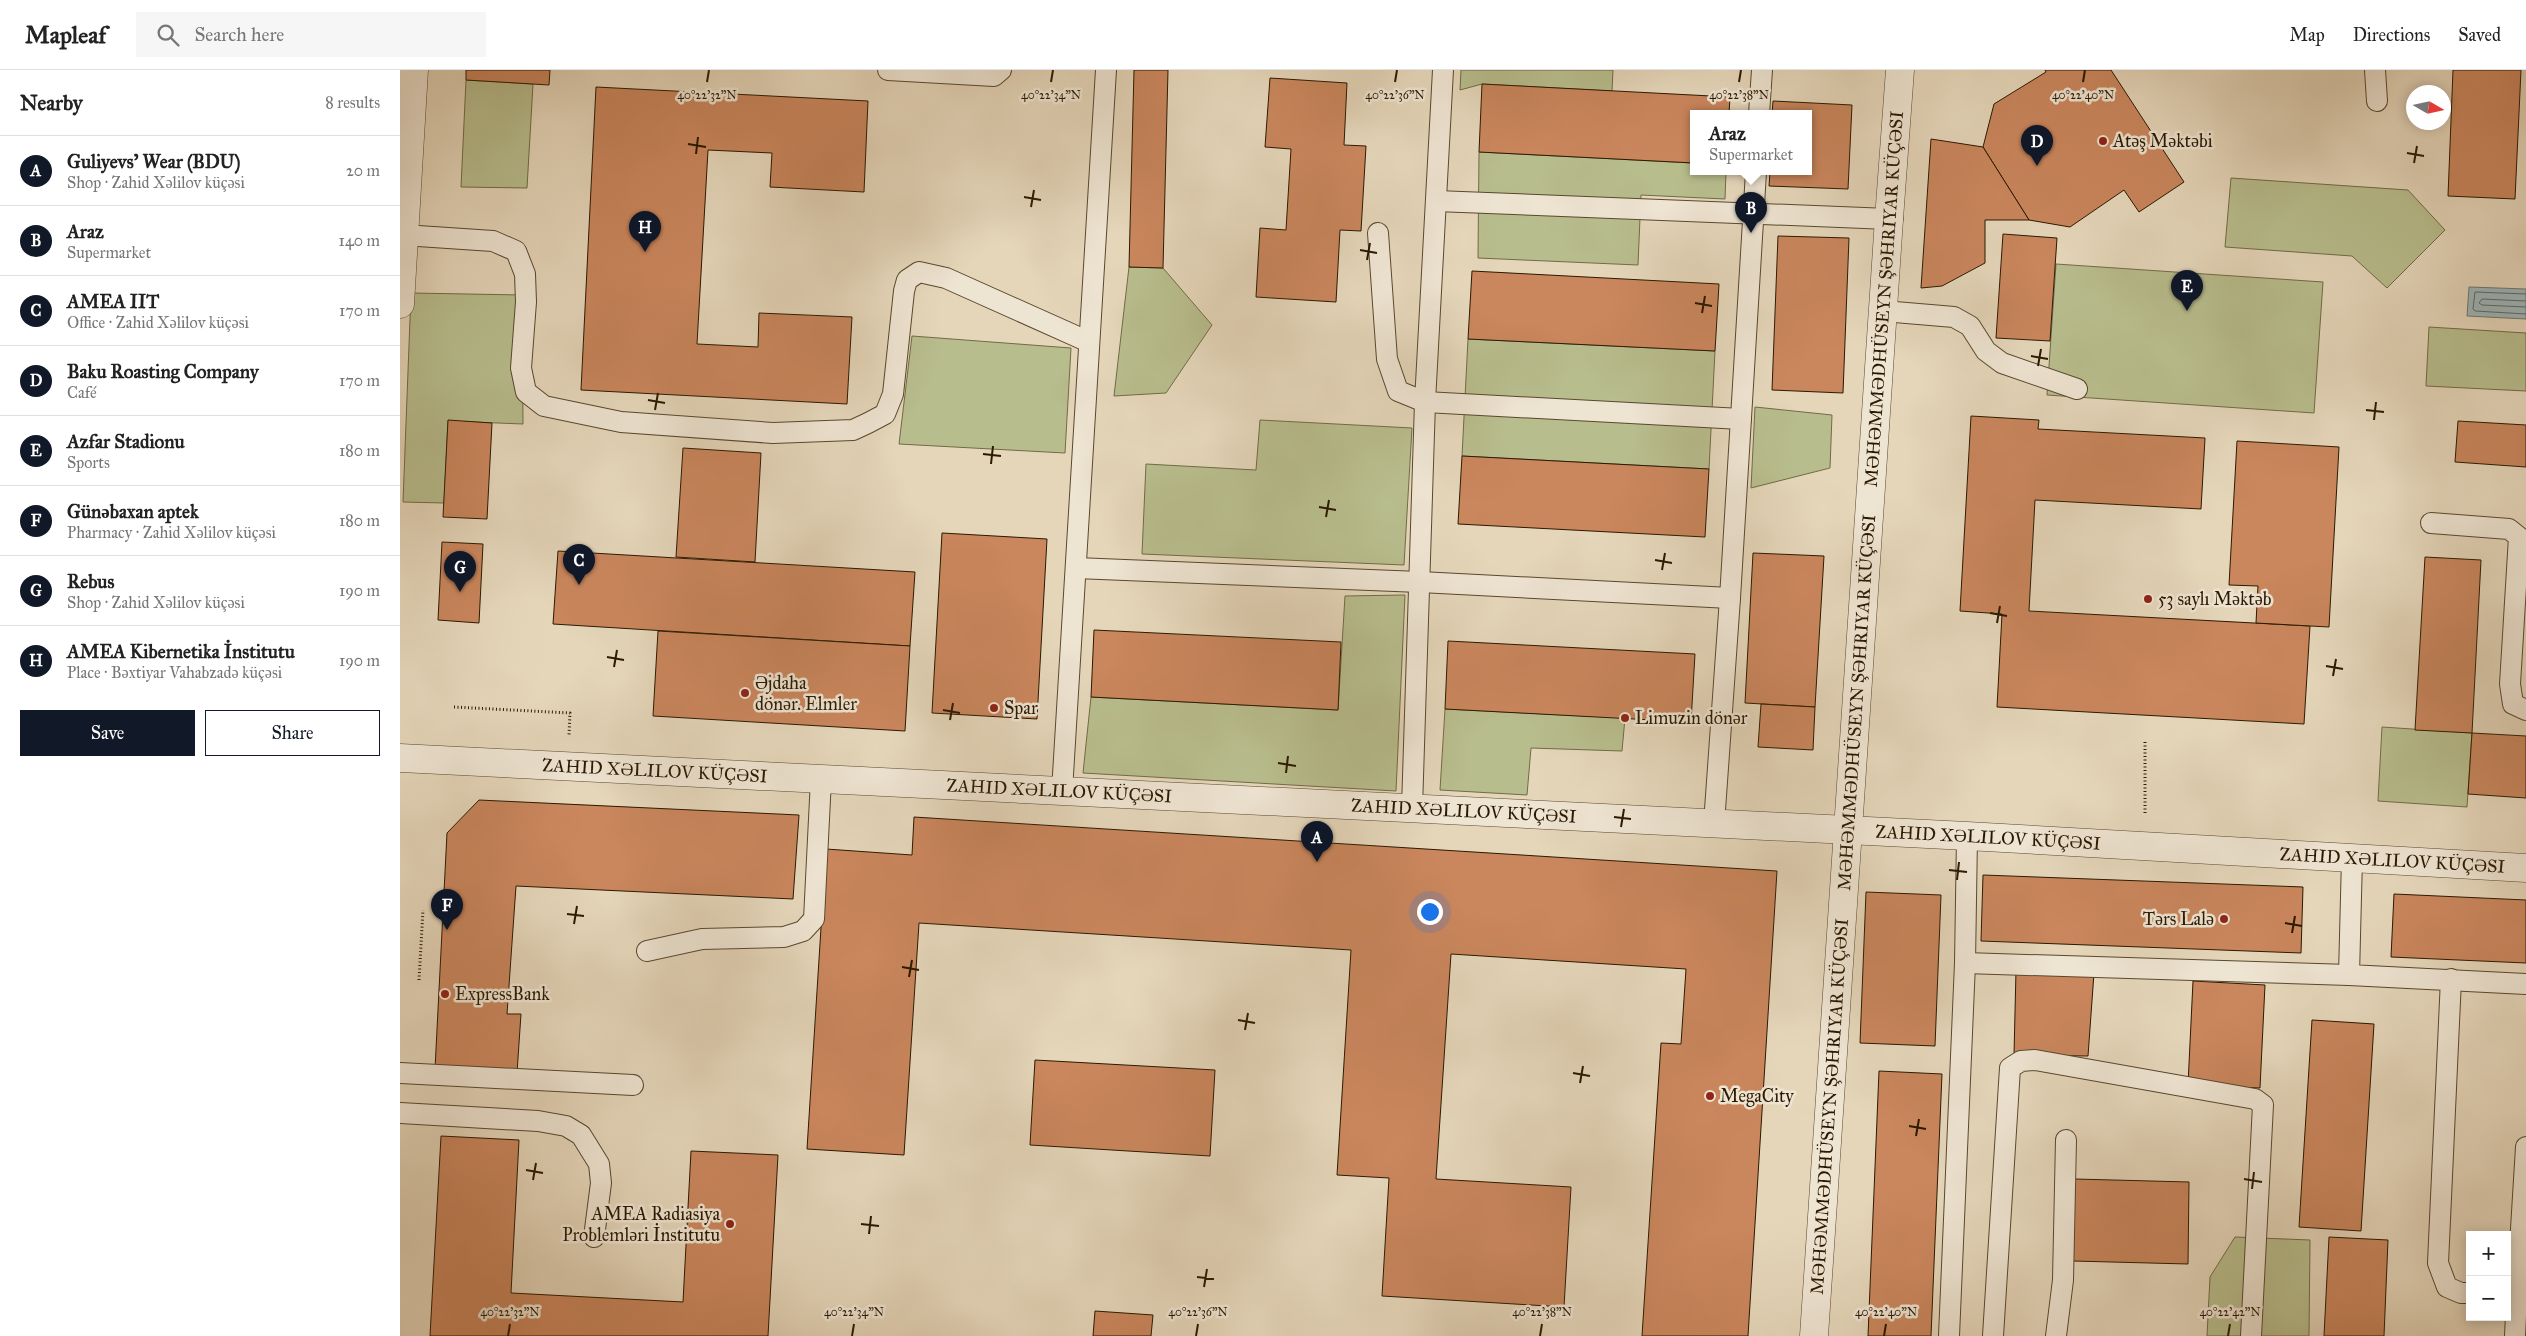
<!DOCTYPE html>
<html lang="en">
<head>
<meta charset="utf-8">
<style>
	:root { --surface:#fff; --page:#f6f6f6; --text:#222; --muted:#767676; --line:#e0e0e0; --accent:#111827 }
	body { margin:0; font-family:"IM FELL Great Primer",serif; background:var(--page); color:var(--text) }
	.controls { position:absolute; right:15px; bottom:15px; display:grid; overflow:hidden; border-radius:0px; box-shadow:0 2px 12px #0003 }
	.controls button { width:45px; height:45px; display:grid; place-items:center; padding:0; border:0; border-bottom:1px solid var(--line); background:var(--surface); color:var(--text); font:25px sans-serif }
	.compass { position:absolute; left:2006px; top:15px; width:45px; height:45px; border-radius:50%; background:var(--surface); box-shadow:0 2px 12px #0003; rotate:99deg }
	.you { position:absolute; left:1029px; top:841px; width:18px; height:18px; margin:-12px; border:4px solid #fff; border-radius:50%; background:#1a73e8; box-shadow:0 0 0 8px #1a73e833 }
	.badge { display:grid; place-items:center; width:32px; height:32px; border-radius:50%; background:var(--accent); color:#fff; font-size:16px; font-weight:700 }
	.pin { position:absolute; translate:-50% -41px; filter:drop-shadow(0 1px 2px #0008) }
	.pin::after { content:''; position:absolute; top:26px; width:18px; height:15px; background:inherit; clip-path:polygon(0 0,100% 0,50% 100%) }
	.popup { position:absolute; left:1290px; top:40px; width:122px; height:65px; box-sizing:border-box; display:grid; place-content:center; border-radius:0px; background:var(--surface); filter:drop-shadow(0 1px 4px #0005); font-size:16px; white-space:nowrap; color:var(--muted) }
	.popup b { font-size:19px; color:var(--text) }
	.popup::after { content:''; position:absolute; left:50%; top:100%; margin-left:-10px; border:10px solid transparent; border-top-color:var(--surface) }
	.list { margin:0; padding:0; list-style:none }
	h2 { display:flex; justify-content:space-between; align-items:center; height:65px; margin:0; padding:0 20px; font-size:21px }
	h2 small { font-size:16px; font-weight:400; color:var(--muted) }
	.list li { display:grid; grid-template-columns:32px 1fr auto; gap:15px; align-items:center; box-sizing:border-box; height:70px; padding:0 20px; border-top:1px solid var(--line) }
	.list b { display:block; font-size:19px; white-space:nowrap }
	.list p { margin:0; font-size:16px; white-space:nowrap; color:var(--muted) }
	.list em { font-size:16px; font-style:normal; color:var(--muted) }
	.actions { display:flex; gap:10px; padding:15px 20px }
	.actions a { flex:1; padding:11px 0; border:1px solid var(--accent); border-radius:0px; text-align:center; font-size:18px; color:var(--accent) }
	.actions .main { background:var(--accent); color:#fff }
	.icon { flex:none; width:28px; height:28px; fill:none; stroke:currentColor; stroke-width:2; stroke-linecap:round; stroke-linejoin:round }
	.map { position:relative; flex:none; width:2126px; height:1266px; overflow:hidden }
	header { display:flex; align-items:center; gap:30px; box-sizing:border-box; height:70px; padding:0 25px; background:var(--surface); border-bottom:1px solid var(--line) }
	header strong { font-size:24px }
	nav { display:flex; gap:28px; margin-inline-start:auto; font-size:18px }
	.search { width:350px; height:45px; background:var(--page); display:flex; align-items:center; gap:12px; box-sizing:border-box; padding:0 18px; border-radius:0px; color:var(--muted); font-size:19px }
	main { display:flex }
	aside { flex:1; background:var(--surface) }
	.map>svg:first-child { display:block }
	.green { fill:#b8bd8d; stroke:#716b46 }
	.water { fill:#9cb6bc; stroke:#6e7771 }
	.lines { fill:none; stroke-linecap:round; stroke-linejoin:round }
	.shore { stroke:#63685e; stroke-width:1 }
	.building { fill:#ca865d; stroke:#2a1900 }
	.service-casing { stroke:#59482e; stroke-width:22 }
	.minor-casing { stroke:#59482e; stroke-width:29 }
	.tertiary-casing { stroke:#59482e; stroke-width:29 }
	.path { stroke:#2a1900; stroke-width:3; stroke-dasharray:1 2.5; stroke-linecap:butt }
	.service { stroke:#eee4d2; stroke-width:20 }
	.minor { stroke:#eee4d2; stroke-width:28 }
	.tertiary { stroke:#eee4d2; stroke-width:28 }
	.ticks { fill:none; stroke:#2a1900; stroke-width:2 }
	.poi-dot { fill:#8f2418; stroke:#eee4d2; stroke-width:2 }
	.labels { text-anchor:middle; stroke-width:5; stroke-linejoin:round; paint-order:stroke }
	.poi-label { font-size:18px; fill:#2a1900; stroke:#eee4d2; text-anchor:start }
	.street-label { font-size:18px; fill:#2a1900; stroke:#eee4d2 }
	.ticks-label { font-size:12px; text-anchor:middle; fill:#2a1900; stroke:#eee4d2; stroke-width:5; stroke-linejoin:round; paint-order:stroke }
</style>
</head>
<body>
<header>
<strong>Mapleaf</strong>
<div class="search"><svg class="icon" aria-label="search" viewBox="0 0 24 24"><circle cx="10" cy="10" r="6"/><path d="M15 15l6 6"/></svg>Search here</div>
<nav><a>Map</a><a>Directions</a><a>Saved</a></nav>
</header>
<main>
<aside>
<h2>Nearby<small>8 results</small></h2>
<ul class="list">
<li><span class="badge">A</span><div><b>Guliyevs' Wear (BDU)</b><p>Shop · Zahid Xəlilov küçəsi</p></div><em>20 m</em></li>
<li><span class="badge">B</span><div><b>Araz</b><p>Supermarket</p></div><em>140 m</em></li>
<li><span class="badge">C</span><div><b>AMEA IIT</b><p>Office · Zahid Xəlilov küçəsi</p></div><em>170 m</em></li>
<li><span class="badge">D</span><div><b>Baku Roasting Company</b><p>Café</p></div><em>170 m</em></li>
<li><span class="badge">E</span><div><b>Azfar Stadionu</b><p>Sports</p></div><em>180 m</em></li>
<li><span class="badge">F</span><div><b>Günəbaxan aptek</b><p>Pharmacy · Zahid Xəlilov küçəsi</p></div><em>180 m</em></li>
<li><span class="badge">G</span><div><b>Rebus</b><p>Shop · Zahid Xəlilov küçəsi</p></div><em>190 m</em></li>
<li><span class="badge">H</span><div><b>AMEA Kibernetika İnstitutu</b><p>Place · Bəxtiyar Vahabzadə küçəsi</p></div><em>190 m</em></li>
</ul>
<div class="actions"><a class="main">Save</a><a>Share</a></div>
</aside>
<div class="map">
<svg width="2126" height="1266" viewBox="0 0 2126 1266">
	<rect width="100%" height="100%" fill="#e5d6ba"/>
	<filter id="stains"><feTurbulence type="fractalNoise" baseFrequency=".004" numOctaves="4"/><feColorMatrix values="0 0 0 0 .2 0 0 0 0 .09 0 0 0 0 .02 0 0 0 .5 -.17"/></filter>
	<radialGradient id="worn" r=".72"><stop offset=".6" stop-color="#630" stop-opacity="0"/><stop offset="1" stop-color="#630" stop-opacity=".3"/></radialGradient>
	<g class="green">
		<polygon points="1061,0 1213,0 1212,21 1082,14 1060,20"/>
		<polygon points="66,10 133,14 127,118 61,117"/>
		<polygon points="1079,82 1293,93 1294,102 1326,102 1325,129 1241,125 1238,195 1078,188"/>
		<polygon points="1831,108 2008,120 2045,160 1987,218 1952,186 1825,177"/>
		<polygon points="1656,194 1923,212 1914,343 1647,325"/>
		<polygon points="729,197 763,198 812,255 766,323 714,326"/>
		<polygon points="11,223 122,225 123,354 48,351 44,433 3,432"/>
		<polygon points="2029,257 2126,263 2126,321 2026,316"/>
		<polygon points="512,266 671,278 665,383 499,374"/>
		<polygon points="1068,269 1315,281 1309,399 1062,386"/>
		<polygon points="1355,337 1432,345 1430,398 1351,418"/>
		<polygon points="860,350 1012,358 1004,495 742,484 746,394 856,400"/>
		<polygon points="1005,525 996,721 683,703 691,627 938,640 945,526"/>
		<polygon points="1045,639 1225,648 1222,681 1131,678 1127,725 1040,720"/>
		<polygon points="1982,657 2072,663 2067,737 1978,731"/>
		<polygon points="1835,1167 1910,1170 1909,1266 1807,1266 1810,1207"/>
	</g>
	<polygon class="water" points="2069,217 2126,219 2126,249 2067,246"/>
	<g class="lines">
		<g class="shore">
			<polyline points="2126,224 2075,222 2073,239 2075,241 2126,244"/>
			<polyline points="2126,231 2082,229 2079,233 2082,235 2126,237"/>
		</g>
	</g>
	<g class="building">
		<polygon points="66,0 150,0 149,15 66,10"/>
		<polygon points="734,0 768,0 763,198 729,197"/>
		<polygon points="1645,0 1711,0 1784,112 1739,142 1724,120 1670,157 1629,150 1583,77 1594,34 1646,2"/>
		<polygon points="2053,0 2121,0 2115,129 2048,126"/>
		<polygon points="870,8 947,13 944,75 966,76 961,161 940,160 936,232 856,227 860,158 886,160 891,79 865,77"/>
		<polygon points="1082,14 1330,27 1329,44 1294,44 1294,93 1079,82"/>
		<polygon points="196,17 468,31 464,122 370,117 372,83 308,80 297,274 358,277 359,243 452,247 447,334 181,320"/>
		<polygon points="1373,31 1452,35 1448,119 1369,116 1370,102 1408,102 1408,44 1372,44"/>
		<polygon points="1531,69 1583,77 1629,150 1585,150 1585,193 1542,216 1521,218"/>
		<polygon points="1603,164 1657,168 1650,271 1596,268"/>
		<polygon points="1378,166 1449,168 1443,323 1372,320"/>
		<polygon points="1072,201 1319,214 1315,281 1068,269"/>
		<polygon points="1571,346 1639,350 1638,359 1805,368 1801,439 1635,430 1629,541 1910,556 1904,654 1597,637 1602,544 1560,541"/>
		<polygon points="48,350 92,353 87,449 43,447"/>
		<polygon points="2058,351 2126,355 2126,397 2055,392"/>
		<polygon points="1837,371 1939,377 1929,557 1856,553 1858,516 1829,515"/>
		<polygon points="283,378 361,383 355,492 276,487"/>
		<polygon points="1062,386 1309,399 1305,467 1058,454"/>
		<polygon points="542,463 647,469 637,649 532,643"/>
		<polygon points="42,472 83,474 79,553 38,550"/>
		<polygon points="158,481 515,502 510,576 153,554"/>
		<polygon points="1353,483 1424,486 1415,637 1345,633"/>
		<polygon points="2025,487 2081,490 2072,663 2015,660"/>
		<polygon points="694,560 941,572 938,640 691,627"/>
		<polygon points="258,561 510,576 505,661 253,646"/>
		<polygon points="1048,571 1295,584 1291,652 1045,639"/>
		<polygon points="1361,634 1415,637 1413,680 1358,677"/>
		<polygon points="2072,663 2126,666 2126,728 2068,724"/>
		<polygon points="79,730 399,745 393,829 116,816 107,944 121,944 117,1003 35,999 47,763"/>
		<polygon points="514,747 1377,801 1348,1266 1242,1266 1261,973 1281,974 1286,899 1051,884 1036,1109 1171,1117 1164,1237 982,1226 989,1108 937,1105 951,880 519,853 504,1085 407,1079 426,779 512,785"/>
		<polygon points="1583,805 1903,817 1901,883 1581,871"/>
		<polygon points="1466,822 1541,825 1535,976 1460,973"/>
		<polygon points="1994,824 2126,830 2126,893 1991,887"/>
		<polygon points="1616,900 1694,903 1688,986 1614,985"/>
		<polygon points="1793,911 1865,915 1860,1018 1788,1015"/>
		<polygon points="1912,950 1974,954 1961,1161 1899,1157"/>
		<polygon points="635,990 815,1000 810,1086 630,1075"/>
		<polygon points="1479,1001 1542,1004 1531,1266 1468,1266"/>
		<polygon points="41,1066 119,1070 111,1223 283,1232 291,1081 378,1085 368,1266 30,1266"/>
		<polygon points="1675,1109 1789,1112 1788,1194 1673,1191"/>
		<polygon points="1929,1167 1988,1170 1984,1266 1924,1266"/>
		<polygon points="695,1241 753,1245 751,1266 693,1266"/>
	</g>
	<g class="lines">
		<g class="service-casing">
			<g id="service">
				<polyline points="488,0 594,6 601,0"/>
				<polyline points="1975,0 1977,31"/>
				<polyline points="1359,44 1362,0"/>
				<polyline points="1036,131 1489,149"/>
				<polyline points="978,163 987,289 998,321 1025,332 1341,349"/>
				<polyline points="3,165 93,171 116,181 125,204 126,232 121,298 126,322 144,336 221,352 373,363 453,360 468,353 485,344 493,324 504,221 507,210 519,202 546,208 689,272"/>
				<polyline points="1483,241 1554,247 1570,256 1586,281 1602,293 1677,319"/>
				<polyline points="2031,453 2109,459 2119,467 2110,614 2113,634 2126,640"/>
				<polyline points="676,498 1020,512 1330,528"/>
				<polyline points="662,721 706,0"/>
				<polyline points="1012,738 1025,332 1043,0"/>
				<polyline points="1314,754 1330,528 1356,102"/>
				<polyline points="1952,788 1949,905 2126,914"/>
				<polyline points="247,881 302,869 384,867 403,861 414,849 421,709"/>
				<polyline points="1565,893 1949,905"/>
				<polyline points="2051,909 2038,1193 2047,1217 2061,1223 2070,1223"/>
				<polyline points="0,1003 233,1015"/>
				<polyline points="0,1043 138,1051 166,1056 181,1065 199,1094 201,1113 194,1167"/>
				<polyline points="2107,1224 2117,1224 2115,1266"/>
				<polyline points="2117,1224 2126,1077"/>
				<polyline points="1549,1266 1565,893 1567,766"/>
				<polyline points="1593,1266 1610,998 1621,991 1635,990 1855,1029 1863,1035 1851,1266"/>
				<polyline points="1656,1266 1663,1210 1666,1070"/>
			</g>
		</g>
		<g class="minor-casing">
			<g id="minor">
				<path id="s1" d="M0 688 1567 766 2126 798"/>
				<path id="s2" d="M1414 1266 1489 149"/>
			</g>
		</g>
		<g class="tertiary-casing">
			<g id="tertiary">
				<polyline points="1489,149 1500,0"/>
				<polyline points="0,234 14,0"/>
			</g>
		</g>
		<g class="path">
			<polyline points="54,637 170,643 169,665"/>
			<polyline points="1745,743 1745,672"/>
			<polyline points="19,910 23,840"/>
		</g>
		<use href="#service" class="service"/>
		<use href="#minor" class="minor"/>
		<use href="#tertiary" class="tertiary"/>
	</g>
	<path class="ticks" d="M307 12 309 0M651 12 653 0M995 12 997 0M1339 12 1341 0M1683 12 1685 0M288 74 306 77M2007 83 2024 86M296 84 298 67M2014 93 2017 76M624 127 641 130M631 137 634 120M960 180 977 183M967 190 970 173M1295 233 1312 236M1302 243 1305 226M1631 286 1648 289M1638 296 1641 279M248 330 265 333M255 340 258 323M1966 340 1984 342M1974 350 1976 332M583 384 601 386M591 394 593 376M919 437 936 440M926 447 929 430M1255 490 1272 493M1262 500 1265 483M1590 543 1607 546M1597 553 1600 536M207 587 224 590M1926 596 1943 599M214 597 217 580M1933 606 1936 589M543 640 560 643M550 650 553 633M878 693 896 696M886 703 888 686M1214 747 1231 749M1221 757 1224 739M1549 800 1567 802M1557 810 1559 792M167 844 184 846M1885 853 1902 856M174 854 177 836M1892 863 1895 846M502 897 519 900M509 907 512 890M838 950 855 953M845 960 848 943M1173 1003 1190 1006M1180 1013 1183 996M1509 1056 1526 1059M1516 1066 1519 1049M126 1100 143 1103M1844 1109 1862 1112M133 1110 136 1093M1852 1119 1854 1102M461 1154 479 1156M469 1164 471 1146M797 1207 814 1209M804 1217 807 1199M108 1266 110 1254M452 1266 454 1254M796 1266 798 1254M1140 1266 1142 1254M1484 1266 1486 1254M1828 1266 1830 1254"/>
	<g class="poi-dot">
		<circle cx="1703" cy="71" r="5"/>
		<circle cx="1748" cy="529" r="5"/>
		<circle cx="345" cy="623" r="5"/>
		<circle cx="594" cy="638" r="5"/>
		<circle cx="1225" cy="648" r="5"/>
		<circle cx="1824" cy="849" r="5"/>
		<circle cx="45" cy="924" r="5"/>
		<circle cx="1310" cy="1026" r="5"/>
		<circle cx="330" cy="1154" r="5"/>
	</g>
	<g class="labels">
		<g class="poi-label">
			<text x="1713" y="77">Atəş Məktəbi</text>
			<text x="1758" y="535">53 saylı Məktəb</text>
			<text x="355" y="619">Əjdaha<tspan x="355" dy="21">dönər. Elmler</tspan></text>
			<text x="604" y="644">Spar</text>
			<text x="1235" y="654">Limuzin dönər</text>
			<text x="1814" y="855" text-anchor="end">Tərs Lalə</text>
			<text x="55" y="930">ExpressBank</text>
			<text x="1320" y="1032">MegaCity</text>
			<text x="320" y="1150" text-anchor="end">AMEA Radiasiya<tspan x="320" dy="21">Problemləri İnstitutu</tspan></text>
		</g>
		<g class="street-label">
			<text transform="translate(1484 229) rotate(-86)" y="6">MƏHƏMMƏDHÜSEYN ŞƏHRIYAR KÜÇƏSI</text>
			<text dy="6" stroke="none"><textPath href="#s2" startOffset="635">MƏHƏMMƏDHÜSEYN ŞƏHRIYAR KÜÇƏSI</textPath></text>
			<text dy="6" stroke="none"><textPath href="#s1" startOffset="255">ZAHID XƏLILOV KÜÇƏSI</textPath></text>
			<text dy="6" stroke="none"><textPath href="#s1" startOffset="660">ZAHID XƏLILOV KÜÇƏSI</textPath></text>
			<text dy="6" stroke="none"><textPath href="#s1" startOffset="1065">ZAHID XƏLILOV KÜÇƏSI</textPath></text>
			<text dy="6" stroke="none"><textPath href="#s1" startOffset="1590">ZAHID XƏLILOV KÜÇƏSI</textPath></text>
			<text dy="6" stroke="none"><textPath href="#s1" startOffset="1995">ZAHID XƏLILOV KÜÇƏSI</textPath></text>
			<text dy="6" stroke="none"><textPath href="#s2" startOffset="230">MƏHƏMMƏDHÜSEYN ŞƏHRIYAR KÜÇƏSI</textPath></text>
		</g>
	</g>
	<g class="ticks-label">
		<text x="307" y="29">40°22'32"N</text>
		<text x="651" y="29">40°22'34"N</text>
		<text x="995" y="29">40°22'36"N</text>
		<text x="1339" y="29">40°22'38"N</text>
		<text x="1683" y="29">40°22'40"N</text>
		<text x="110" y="1246">40°22'32"N</text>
		<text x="454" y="1246">40°22'34"N</text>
		<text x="798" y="1246">40°22'36"N</text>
		<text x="1142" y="1246">40°22'38"N</text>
		<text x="1486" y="1246">40°22'40"N</text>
		<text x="1830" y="1246">40°22'42"N</text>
	</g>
	<rect width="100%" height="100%" filter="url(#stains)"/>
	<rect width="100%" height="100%" fill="url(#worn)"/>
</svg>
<div class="controls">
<button>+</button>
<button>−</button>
</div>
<svg class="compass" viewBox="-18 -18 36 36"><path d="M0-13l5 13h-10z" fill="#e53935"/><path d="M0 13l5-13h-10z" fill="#767676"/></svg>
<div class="you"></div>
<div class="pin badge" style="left:917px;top:792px">A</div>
<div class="pin badge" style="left:1351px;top:163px">B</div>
<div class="popup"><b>Araz</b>Supermarket</div>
<div class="pin badge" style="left:179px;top:515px">C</div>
<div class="pin badge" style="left:1637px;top:96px">D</div>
<div class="pin badge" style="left:1787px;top:241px">E</div>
<div class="pin badge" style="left:47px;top:860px">F</div>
<div class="pin badge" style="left:60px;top:522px">G</div>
<div class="pin badge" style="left:245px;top:182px">H</div>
</div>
</main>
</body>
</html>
